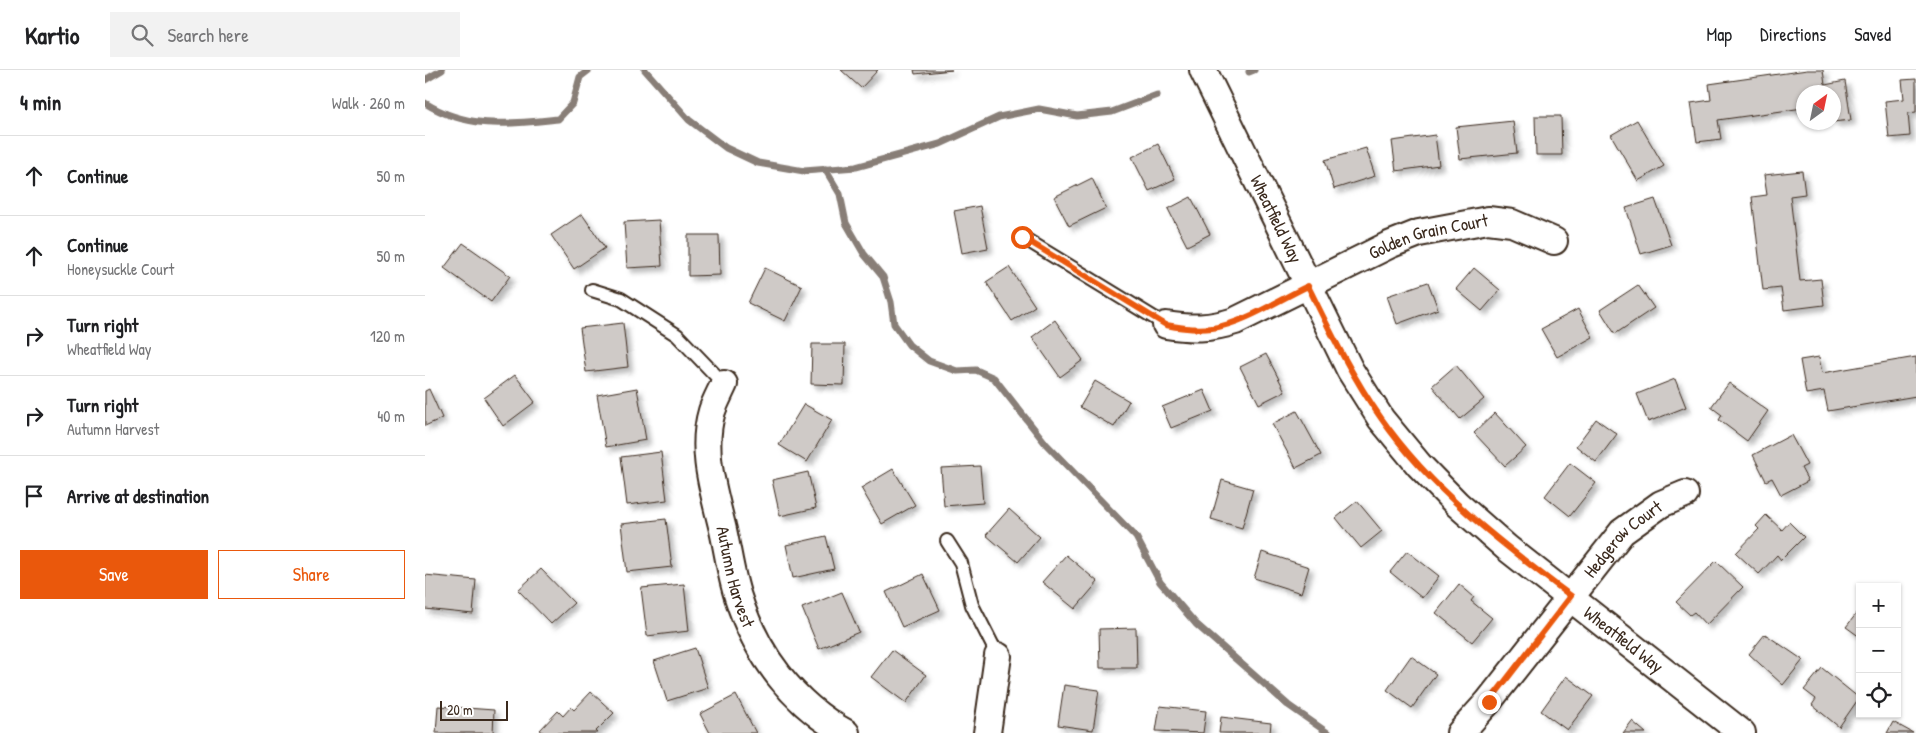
<!DOCTYPE html>
<html lang="en">
<head>
<meta charset="utf-8">
<style>
	:root { --surface:#fff; --page:#f2f2f2; --text:#202124; --muted:#757577; --line:#e0e0e0; --accent:#ea580c }
	body { margin:0; font-family:"Patrick Hand",sans-serif; background:var(--page); color:var(--text) }
	.controls { position:absolute; right:15px; bottom:15px; display:grid; overflow:hidden; border-radius:0px; box-shadow:0 1px 4px #0004 }
	.controls button { width:45px; height:45px; display:grid; place-items:center; padding:0; border:0; border-bottom:1px solid var(--line); background:var(--surface); color:var(--text); font:25px sans-serif }
	.compass { position:absolute; left:1371px; top:15px; width:45px; height:45px; border-radius:50%; background:var(--surface); box-shadow:0 1px 4px #0004; rotate:33deg }
	.scale { position:absolute; left:15px; bottom:12px; width:68px; box-sizing:border-box; padding-left:5px; border:2px solid #3b2a1e; border-top:0; font-size:14px; line-height:18px; white-space:nowrap; color:#3b2a1e; -webkit-text-stroke:4px #fff; paint-order:stroke }
	.stop { position:absolute; width:15px; height:15px; margin:-11px; border:4px solid #ea580c; border-radius:50%; background:#fff }
	.stop.end { background:#ea580c; border-color:#fff; box-shadow:0 1px 5px #0008 }
	.list { margin:0; padding:0; list-style:none }
	h2 { display:flex; justify-content:space-between; align-items:center; height:65px; margin:0; padding:0 20px; font-size:21px }
	h2 small { font-size:16px; font-weight:400; color:var(--muted) }
	.list li { display:grid; grid-template-columns:32px 1fr auto; gap:15px; align-items:center; box-sizing:border-box; height:80px; padding:0 20px; border-top:1px solid var(--line) }
	.list b { display:block; font-size:19px; white-space:nowrap }
	.list p { margin:0; font-size:16px; white-space:nowrap; color:var(--muted) }
	.list em { font-size:16px; font-style:normal; color:var(--muted) }
	.actions { display:flex; gap:10px; padding:15px 20px }
	.actions a { flex:1; padding:11px 0; border:1px solid var(--accent); border-radius:0px; text-align:center; font-size:18px; color:var(--accent) }
	.actions .main { background:var(--accent); color:#fff }
	.icon { flex:none; width:28px; height:28px; fill:none; stroke:currentColor; stroke-width:2; stroke-linecap:round; stroke-linejoin:round }
	.map { position:relative; flex:none; width:1491px; height:663px; overflow:hidden }
	header { display:flex; align-items:center; gap:30px; box-sizing:border-box; height:70px; padding:0 25px; background:var(--surface); border-bottom:1px solid var(--line) }
	header strong { font-size:24px }
	nav { display:flex; gap:28px; margin-inline-start:auto; font-size:18px }
	.search { width:350px; height:45px; background:var(--page); display:flex; align-items:center; gap:12px; box-sizing:border-box; padding:0 18px; border-radius:0px; color:var(--muted); font-size:19px }
	main { display:flex }
	aside { flex:1; background:var(--surface) }
	.map>svg:first-child { display:block }
	.lines { fill:none; stroke-linecap:round; stroke-linejoin:round }
	.stream { stroke:#887e77; stroke-width:7 }
	.building { fill:#cfcac7; stroke:#3b2a1e; filter:url(#shadow) }
	.service-casing { stroke:#3b2a1e; stroke-width:16 }
	.minor-casing { stroke:#3b2a1e; stroke-width:30 }
	.service { stroke:#fff; stroke-width:12 }
	.minor { stroke:#fff; stroke-width:26 }
	.route { stroke:#ea580c; stroke-width:6 }
	.labels { text-anchor:middle; stroke-width:4; stroke-linejoin:round; paint-order:stroke }
	.street-label { font-size:18px; fill:#3b2a1e; stroke:#fff }
</style>
</head>
<body>
<header>
<strong>Kartio</strong>
<div class="search"><svg class="icon" aria-label="search" viewBox="0 0 24 24"><circle cx="10" cy="10" r="6"/><path d="M15 15l6 6"/></svg>Search here</div>
<nav><a>Map</a><a>Directions</a><a>Saved</a></nav>
</header>
<main>
<aside>
<h2>4 min<small>Walk · 260 m</small></h2>
<ul class="list">
<li><svg class="icon" aria-label="ahead" viewBox="0 0 24 24"><path d="M12 20V5M6 11l6-6 6 6"/></svg><div><b>Continue</b></div><em>50 m</em></li>
<li><svg class="icon" aria-label="ahead" viewBox="0 0 24 24"><path d="M12 20V5M6 11l6-6 6 6"/></svg><div><b>Continue</b><p>Honeysuckle Court</p></div><em>50 m</em></li>
<li><svg class="icon" aria-label="right" viewBox="0 0 24 24"><path d="M7 20v-9h11M14 6l5 5-5 5"/></svg><div><b>Turn right</b><p>Wheatfield Way</p></div><em>120 m</em></li>
<li><svg class="icon" aria-label="right" viewBox="0 0 24 24"><path d="M7 20v-9h11M14 6l5 5-5 5"/></svg><div><b>Turn right</b><p>Autumn Harvest</p></div><em>40 m</em></li>
<li><svg class="icon" aria-label="arrive" viewBox="0 0 24 24"><path d="M6 21V4h12l-3 4 3 4H6"/></svg><div><b>Arrive at destination</b></div></li>
</ul>
<div class="actions"><a class="main">Save</a><a>Share</a></div>
</aside>
<div class="map">
<svg width="1491" height="663" viewBox="0 0 1491 663">
	<defs>
		<filter id="shadow"><feDropShadow dx="4.5" dy="4.5" stdDeviation="2.5" flood-color="#0004"/></filter>
	</defs>
	<rect width="100%" height="100%" fill="#fff"/>
	<filter id="ink" filterUnits="userSpaceOnUse"><feTurbulence type="fractalNoise" baseFrequency=".02" numOctaves="2"/><feDisplacementMap in="SourceGraphic" scale="10" xChannelSelector="R" yChannelSelector="G"/><feConvolveMatrix kernelMatrix="1 2 1 2 8 2 1 2 1" color-interpolation-filters="sRGB"/></filter>
	<g filter="url(#ink)">
		<g class="lines">
			<g class="stream">
				<polyline points="220,0 264,50 301,78 333,93 379,101 431,97 515,74 574,47 614,39 652,46 687,42 732,25"/>
				<polyline points="824,2 829,0"/>
				<polyline points="0,10 17,0"/>
				<path d="M0 33C43 60 85 54 133 49L148 33 155 7 164 0"/>
				<polyline points="400,99 415,124 421,153 439,184 458,207 466,232 469,254 484,275 504,291 532,301 551,300 569,308 621,374 711,467 735,512 771,554 863,635 903,663"/>
			</g>
		</g>
		<g class="building">
			<polygon points="416,0 453,0 436,18"/>
			<polygon points="489,0 527,0 490,4"/>
			<polygon points="1382,0 1398,0 1400,15 1420,11 1426,50 1408,52 1408,22 1378,22 1378,38 1293,50 1296,69 1272,72 1266,33 1286,30 1284,14"/>
			<polygon points="1491,9 1491,42 1483,43 1485,66 1464,68 1460,31 1479,29 1477,10"/>
			<polygon points="1110,46 1136,46 1137,85 1111,85"/>
			<polygon points="1212,50 1239,96 1213,111 1186,65"/>
			<polygon points="1088,51 1092,83 1035,89 1031,57"/>
			<polygon points="1010,65 1014,95 971,101 967,71"/>
			<polygon points="733,74 750,109 724,121 707,87"/>
			<polygon points="941,78 950,106 909,119 900,90"/>
			<polygon points="1377,101 1380,124 1365,126 1375,211 1396,209 1399,235 1359,240 1356,218 1338,220 1327,127 1342,125 1339,105"/>
			<polygon points="667,108 681,138 644,156 629,127"/>
			<polygon points="766,127 785,164 762,176 743,139"/>
			<polygon points="1230,129 1246,175 1216,184 1201,138"/>
			<polygon points="555,136 563,178 537,183 529,141"/>
			<polygon points="157,144 180,178 149,199 126,165"/>
			<polygon points="234,150 237,196 202,198 199,152"/>
			<polygon points="263,165 294,165 295,205 263,206"/>
			<polygon points="38,173 85,206 66,232 19,198"/>
			<polygon points="584,197 610,236 587,251 561,212"/>
			<polygon points="340,198 377,216 360,251 323,233"/>
			<polygon points="1049,198 1075,220 1057,241 1031,219"/>
			<polygon points="1003,212 1013,239 972,254 962,226"/>
			<polygon points="1213,215 1229,238 1190,264 1175,240"/>
			<polygon points="1153,239 1168,267 1132,287 1116,259"/>
			<polygon points="630,250 658,290 635,307 607,267"/>
			<polygon points="198,253 203,297 161,302 155,258"/>
			<polygon points="387,274 420,274 419,315 386,314"/>
			<polygon points="841,284 860,321 834,334 815,297"/>
			<polygon points="1394,287 1397,303 1491,287 1491,326 1403,341 1399,321 1381,324 1375,290"/>
			<polygon points="1031,295 1059,329 1035,349 1007,316"/>
			<polygon points="90,305 110,332 78,356 59,328"/>
			<polygon points="1250,309 1261,337 1223,352 1212,324"/>
			<polygon points="670,311 704,331 689,357 655,337"/>
			<polygon points="1304,313 1343,341 1322,371 1294,350 1297,345 1286,337"/>
			<polygon points="212,318 221,370 181,377 172,325"/>
			<polygon points="4,319 17,348 0,356 0,321"/>
			<polygon points="779,320 788,341 746,358 737,337"/>
			<polygon points="379,334 407,350 382,392 354,375"/>
			<polygon points="872,341 896,385 871,398 847,354"/>
			<polygon points="1070,343 1101,377 1080,396 1049,363"/>
			<polygon points="1171,349 1192,364 1171,392 1151,376"/>
			<polygon points="1366,365 1382,395 1376,398 1383,411 1356,425 1347,408 1341,411 1328,385"/>
			<polygon points="236,382 242,430 202,435 196,387"/>
			<polygon points="1145,393 1171,413 1145,446 1120,426"/>
			<polygon points="555,396 558,433 519,436 516,398"/>
			<polygon points="468,399 490,435 457,454 436,418"/>
			<polygon points="383,402 391,438 355,446 347,410"/>
			<polygon points="797,410 828,419 817,458 786,449"/>
			<polygon points="932,431 957,461 936,478 911,448"/>
			<polygon points="584,439 615,467 593,492 561,465"/>
			<polygon points="1341,445 1357,460 1364,452 1379,467 1356,490 1352,485 1334,504 1311,483 1334,459 1331,456"/>
			<polygon points="241,449 247,497 202,502 196,454"/>
			<polygon points="401,466 409,499 368,508 361,475"/>
			<polygon points="982,481 1014,506 997,528 965,502"/>
			<polygon points="837,482 884,497 876,523 829,508"/>
			<polygon points="641,485 673,512 650,539 617,512"/>
			<polygon points="1291,491 1318,517 1281,555 1269,542 1265,545 1251,532"/>
			<polygon points="116,499 149,533 126,554 93,520"/>
			<polygon points="498,504 515,540 477,557 461,522"/>
			<polygon points="0,505 51,510 48,544 0,539"/>
			<polygon points="259,514 264,561 222,566 216,518"/>
			<polygon points="1034,514 1049,527 1046,531 1067,548 1047,572 1011,543"/>
			<polygon points="417,522 434,562 394,579 377,538"/>
			<polygon points="1435,539 1435,567 1421,557"/>
			<polygon points="711,558 712,598 675,598 674,559"/>
			<polygon points="1340,564 1378,590 1358,615 1324,584"/>
			<polygon points="270,578 283,618 242,631 229,591"/>
			<polygon points="467,580 501,605 481,633 446,607"/>
			<polygon points="986,586 1011,604 987,638 962,620"/>
			<polygon points="1397,598 1434,628 1414,657 1387,635 1391,629 1379,620"/>
			<polygon points="1141,606 1168,626 1142,660 1116,641"/>
			<polygon points="639,615 674,620 668,660 633,655"/>
			<polygon points="166,622 189,643 171,661 173,663 119,663 115,660 133,641 138,646 146,637 149,640"/>
			<polygon points="311,625 331,663 285,663 275,644"/>
			<polygon points="13,636 69,640 68,663 11,663"/>
			<polygon points="735,636 781,641 778,663 731,661"/>
			<polygon points="796,647 846,653 845,663 794,663"/>
			<polygon points="1207,651 1221,663 1198,663"/>
			<polygon points="1468,652 1488,663 1462,663"/>
		</g>
		<g class="lines">
			<g class="service-casing">
				<g id="service">
					<polyline points="597,167 741,255"/>
					<polyline points="167,220 196,229 252,265 299,314"/>
					<polyline points="522,471 536,493 547,535 573,586"/>
				</g>
			</g>
			<g class="minor-casing">
				<g id="minor">
					<path id="s1" d="M778 0 925 300 956 349 994 395 1032 434 1082 478 1317 663"/>
					<path id="s2" d="M741 255C766 259 785 259 810 251L964 175 994 163 1063 150 1087 153 1129 171"/>
					<path id="s3" d="M299 314C295 323 290 332 287 341 275 381 289 422 298 460 303 482 306 506 313 527 331 584 368 634 421 663"/>
					<polyline points="562,663 573,586"/>
					<path id="s4" d="M1035 663 1063 632 1197 462 1236 434 1260 424"/>
				</g>
			</g>
			<use href="#service" class="service"/>
			<use href="#minor" class="minor"/>
		</g>
	</g>
	<g class="lines" filter="url(#ink)">
		<path class="route" d="M597 167 741 255C756 258 771 260 787 258 818 254 855 229 883 216 905 261 927 307 956 348 1006 420 1077 474 1146 526L1064 632"/>
	</g>
	<g class="labels">
		<g class="street-label">
			<text dy="6" stroke="none"><textPath href="#s1" startOffset="166">Wheatfield Way</textPath></text>
			<text dy="6" stroke="none"><textPath href="#s2" startOffset="282">Golden Grain Court</textPath></text>
			<text dy="6" stroke="none"><textPath href="#s4" startOffset="254">Hedgerow Court</textPath></text>
			<text dy="6" stroke="none"><textPath href="#s3" startOffset="199">Autumn Harvest</textPath></text>
			<text dy="6" stroke="none"><textPath href="#s1" startOffset="721">Wheatfield Way</textPath></text>
		</g>
	</g>
</svg>
<div class="controls">
<button>+</button>
<button>−</button>
<button><svg class="icon" aria-label="locate" viewBox="0 0 24 24"><circle cx="12" cy="12" r="6"/><path d="M12 2v4M12 18v4M2 12h4M18 12h4"/></svg></button>
</div>
<svg class="compass" viewBox="-18 -18 36 36"><path d="M0-13l5 13h-10z" fill="#e53935"/><path d="M0 13l5-13h-10z" fill="#757577"/></svg>
<div class="scale">20 m</div>
<div class="stop" style="left:597px;top:167px"></div>
<div class="stop end" style="left:1064px;top:632px"></div>
</div>
</main>
</body>
</html>
